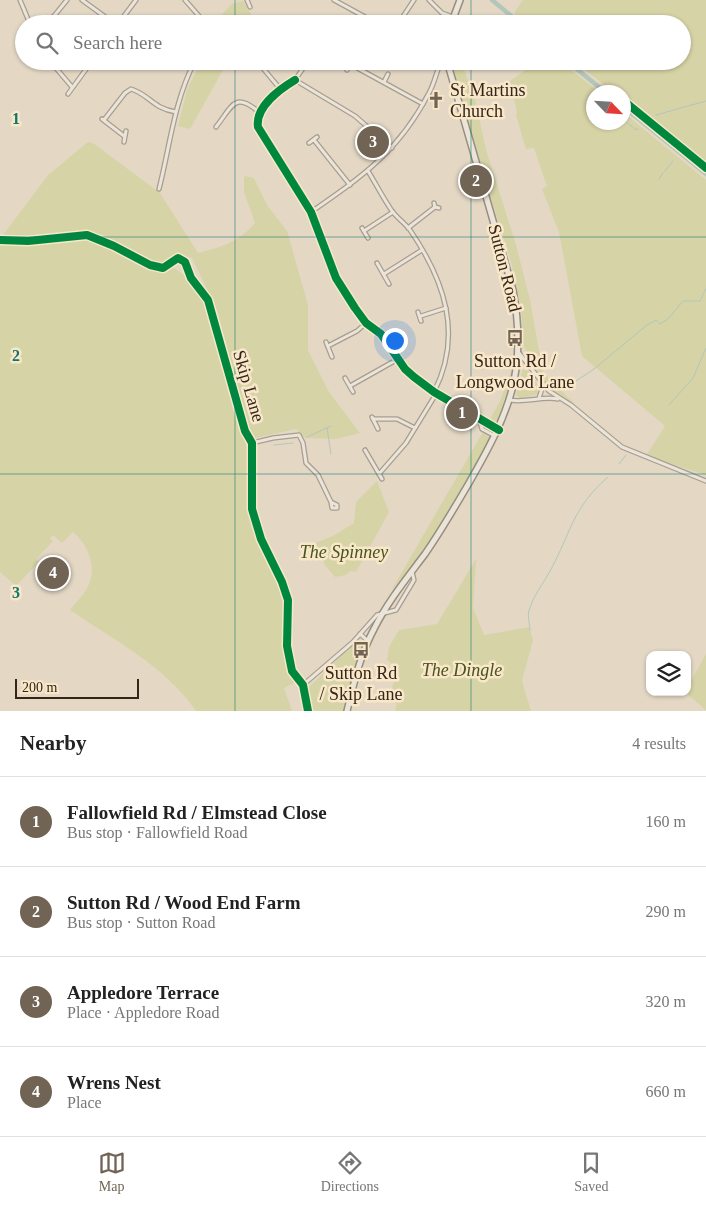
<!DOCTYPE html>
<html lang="en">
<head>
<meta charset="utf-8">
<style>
	:root { --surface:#fff; --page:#f6f6f6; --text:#222; --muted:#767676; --line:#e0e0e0; --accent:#726455 }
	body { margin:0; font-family:Georgia,serif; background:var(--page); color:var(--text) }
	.controls { position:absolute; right:15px; bottom:15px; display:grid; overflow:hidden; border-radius:10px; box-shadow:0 1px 4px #0004 }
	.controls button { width:45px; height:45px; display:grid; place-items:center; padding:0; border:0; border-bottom:1px solid var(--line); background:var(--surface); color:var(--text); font:25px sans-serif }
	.compass { position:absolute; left:586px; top:85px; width:45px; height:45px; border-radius:50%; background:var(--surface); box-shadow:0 1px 4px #0004; rotate:115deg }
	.scale { position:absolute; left:15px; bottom:12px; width:124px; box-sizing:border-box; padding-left:5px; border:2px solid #352519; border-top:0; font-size:14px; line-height:18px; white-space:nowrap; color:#352519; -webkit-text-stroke:4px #f8e7c8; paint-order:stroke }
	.you { position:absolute; left:394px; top:340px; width:18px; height:18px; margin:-12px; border:4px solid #fff; border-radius:50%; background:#1a73e8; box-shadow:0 0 0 8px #1a73e833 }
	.badge { display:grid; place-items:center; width:32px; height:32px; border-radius:50%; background:var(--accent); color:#fff; font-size:16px; font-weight:700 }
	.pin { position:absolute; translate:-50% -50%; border:2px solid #fff; box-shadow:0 1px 5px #0006 }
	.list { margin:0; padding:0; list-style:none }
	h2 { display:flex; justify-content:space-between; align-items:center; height:65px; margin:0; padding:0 20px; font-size:21px }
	h2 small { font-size:16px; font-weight:400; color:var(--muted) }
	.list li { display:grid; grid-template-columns:32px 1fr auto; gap:15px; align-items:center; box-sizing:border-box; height:90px; padding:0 20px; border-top:1px solid var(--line) }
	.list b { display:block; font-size:19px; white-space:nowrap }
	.list p { margin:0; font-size:16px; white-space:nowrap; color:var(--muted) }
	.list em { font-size:16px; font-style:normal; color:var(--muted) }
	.icon { flex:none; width:28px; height:28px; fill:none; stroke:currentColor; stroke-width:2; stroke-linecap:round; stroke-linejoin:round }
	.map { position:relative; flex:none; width:706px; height:711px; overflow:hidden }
	.search { position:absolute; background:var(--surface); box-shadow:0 1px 4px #0004; left:15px; right:15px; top:15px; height:55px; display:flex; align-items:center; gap:12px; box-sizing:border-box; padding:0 18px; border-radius:28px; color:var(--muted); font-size:19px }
	.sheet { height:425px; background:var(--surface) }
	nav { display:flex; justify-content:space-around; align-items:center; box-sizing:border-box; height:70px; border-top:1px solid var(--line); background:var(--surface); font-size:14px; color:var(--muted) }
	nav a { display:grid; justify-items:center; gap:2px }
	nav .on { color:var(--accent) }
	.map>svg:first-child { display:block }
	.green { fill:#d6d3a6 }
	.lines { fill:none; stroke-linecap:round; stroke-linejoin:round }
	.stream { stroke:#b3c7b9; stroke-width:1 }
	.canal { stroke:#b3c7b9; stroke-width:4.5 }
	.minor-casing { stroke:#a89d90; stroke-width:5.5 }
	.secondary-casing { stroke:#978d80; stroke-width:8 }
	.minor { stroke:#ebe4d8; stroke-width:3 }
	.secondary { stroke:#ebe4d8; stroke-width:5 }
	.cycleway-casing { stroke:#f8e7c8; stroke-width:11 }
	.cycleway { stroke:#00873e; stroke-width:8 }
	.grid { fill:none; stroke:#0f766e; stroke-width:1; stroke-opacity:0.55 }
	.labels { text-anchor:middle; stroke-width:5; stroke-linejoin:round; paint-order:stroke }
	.poi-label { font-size:18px; fill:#352519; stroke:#f8e7c8 }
	.street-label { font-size:18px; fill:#352519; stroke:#f8e7c8 }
	.park-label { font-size:18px; font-style:italic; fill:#49531e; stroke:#f8e7c8 }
	.grid-label { font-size:16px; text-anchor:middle; font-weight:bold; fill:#0f766e; stroke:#f8e7c8; stroke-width:5; stroke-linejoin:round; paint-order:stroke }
</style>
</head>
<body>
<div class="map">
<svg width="706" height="711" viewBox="0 0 706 711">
	<rect width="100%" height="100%" fill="#e4d8c5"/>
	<g class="green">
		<polygon points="523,0 706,0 706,166 624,101 624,92 613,92 574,61 682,61 682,24 527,24 514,13"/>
		<polygon points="243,1 251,14 249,24 213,24 232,4"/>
		<polygon points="201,61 228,61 190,129 178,126 187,90"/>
		<polygon points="452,61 461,61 475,99 486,150 516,245 530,300 543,373 575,404 557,395 548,388 531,363 523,343 521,308 511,262 459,96"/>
		<polygon points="538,61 560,61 599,92 594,92 594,122 624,122 624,113 706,180 706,475 646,456 665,426 582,356 559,232 542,189 547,186 534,148 526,149 516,115 517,112 510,81"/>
		<path d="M88 142 93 143 160 193 198 253C221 247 239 242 255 223L244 192V176L254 178 267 205 287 231 308 305V350L329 392 360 433 336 439 305 438 296 429 251 439 217 310 192 258 181 255 164 266 151 263 116 244 89 234 28 239H0L48 175Z"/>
		<path d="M80 239C87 240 97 239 103 242 125 254 148 273 174 268 190 278 197 289 206 305 220 353 238 402 248 451 252 471 247 492 250 512 255 541 274 566 282 593 291 622 275 656 296 682L284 688 292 711H196C166 667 114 640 70 610 76 602 86 593 89 584 97 566 87 543 73 532L62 543 53 535 50 538 53 541 36 559 39 562 16 586 0 572V244Z"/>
		<polygon points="514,364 511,386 499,423 495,425 489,421 500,401"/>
		<polygon points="523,369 528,371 540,389 538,394 521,399 516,395"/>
		<polygon points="483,432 492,438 486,449 424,551 391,591"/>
		<polygon points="377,481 389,512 356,572 350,571 346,575 335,577 325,565 315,543 333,536 354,523 356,502"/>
		<polygon points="476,559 473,608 484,635 529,627 533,640 522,681 531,711 395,711 397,703 389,701 397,668 387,660 389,647 399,630 437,624"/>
		<polygon points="358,640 362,640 364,644 344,711 311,711 308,691 310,686"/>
		<path d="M706 653V710L685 692H687C687 685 702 663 706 653Z"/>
	</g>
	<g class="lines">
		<g class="stream">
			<polyline points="656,115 706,101"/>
			<polyline points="624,120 636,130 638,129"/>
			<polyline points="596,125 605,122"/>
			<polyline points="665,171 673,161"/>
			<polyline points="659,179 663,173"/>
			<polyline points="573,383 594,369 647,325 656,320 660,324 668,319 683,301 700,301 706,288"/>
			<polyline points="669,405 693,378 706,348"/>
			<polyline points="327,428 331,454"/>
			<polyline points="307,437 331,426"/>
			<polyline points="274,445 293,443"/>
			<polyline points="619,464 626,455"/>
			<path d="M530 630C530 624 527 616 529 611 533 596 543 584 550 571 571 533 572 508 608 477"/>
		</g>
		<g class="canal">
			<polyline points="492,0 521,24"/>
			<polyline points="567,61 605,92"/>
			<polyline points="624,107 706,174"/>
		</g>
		<g class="minor-casing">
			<g id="minor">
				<polyline points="20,0 30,24"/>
				<polyline points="82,0 115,24"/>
				<polyline points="185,0 206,24"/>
				<polyline points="247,0 250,7"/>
				<polyline points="334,0 378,24"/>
				<polyline points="429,0 442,13 453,17"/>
				<polyline points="43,24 54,16 67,0"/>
				<polyline points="118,24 136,0"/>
				<polyline points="398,24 414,0"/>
				<polyline points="50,61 72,87"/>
				<polyline points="100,61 103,64"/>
				<polyline points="257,61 281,90"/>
				<polyline points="350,64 423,104"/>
				<polyline points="347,70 352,61"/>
				<path d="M295 80C280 89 255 107 258 127L311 212 336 278 355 308 366 323 381 334 405 369 414 377 434 392 498 429"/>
				<polyline points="295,80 355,116 392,148"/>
				<polyline points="295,80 308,61"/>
				<polyline points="384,82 388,74"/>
				<polyline points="68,94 92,61"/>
				<polyline points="102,119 124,136"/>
				<path d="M104 120 125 93 131 89C150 95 152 108 176 112"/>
				<path d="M216 127C233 105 235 91 260 113"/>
				<polyline points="314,140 350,185"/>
				<polyline points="124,142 126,131"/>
				<polyline points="309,143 317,137"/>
				<path d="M368 171C376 184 383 198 392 211 397 218 405 223 410 230 445 281 463 335 434 392"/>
				<path d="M159 189C170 146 174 101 195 61"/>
				<polyline points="434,203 435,207 439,208"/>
				<path d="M311 212C363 176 399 151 429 93 434 84 436 74 440 64L447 63"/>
				<polyline points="362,228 368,238"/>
				<polyline points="408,228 435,207"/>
				<polyline points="364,231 393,212"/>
				<polyline points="0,240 28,241 87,235 114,246 150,265 163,268 178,258 185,262 191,278 208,300 245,431 252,443 252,509 261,539 282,582 288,600 287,646 292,671 303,685 308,711"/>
				<polyline points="377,263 389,284"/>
				<polyline points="384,274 422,250"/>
				<polyline points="418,312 421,321"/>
				<polyline points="421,316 446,308"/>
				<polyline points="326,342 332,357"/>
				<polyline points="328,346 357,331 366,323"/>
				<polyline points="519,353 549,391 571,405 622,447 706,481"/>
				<polyline points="345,378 353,392"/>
				<polyline points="350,386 398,359"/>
				<polyline points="539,398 543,386"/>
				<path d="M510 400C526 403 542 396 558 399"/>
				<polyline points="372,417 378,429"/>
				<polyline points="373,419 397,419 415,428"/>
				<polyline points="479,419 482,429 495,436"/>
				<polyline points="252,443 273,438 299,435 303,443 306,463 318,475 331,502 337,505 337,508 332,508 331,502"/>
				<polyline points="365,450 382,479"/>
				<polyline points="379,474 406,443 436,394"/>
				<polyline points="360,634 368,641"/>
				<polyline points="303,685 353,642 377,615 396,610 414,580 412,572"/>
			</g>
		</g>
		<g class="secondary-casing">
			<g id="secondary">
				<polyline points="451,24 460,0"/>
				<path d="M347 711C354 683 360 655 374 629 388 601 407 578 425 554 441 531 455 507 469 483 509 413 528 372 513 290L447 61"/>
			</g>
		</g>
		<use href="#minor" class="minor"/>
		<use href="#secondary" class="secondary"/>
		<g class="cycleway-casing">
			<g id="cycleway">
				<path d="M295 80C280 89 255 107 258 127L311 212 336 278 355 308 366 323 381 334 405 369 414 377 434 392 499 430"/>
				<polyline points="624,101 706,168"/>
				<polyline points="0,240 28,241 87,235 114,246 150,265 163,268 178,258 185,262 191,278 208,300 245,431 252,443 252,509 261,539 282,582 288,600 287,646 292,671 303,685 308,711"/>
			</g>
		</g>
		<use href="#cycleway" class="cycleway"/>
	</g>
	<path class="grid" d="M235 0V24M471 0V24M235 61V711M471 61V711M0 237H706M0 474H706"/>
	<defs>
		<g id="church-bare" transform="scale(1.35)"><path d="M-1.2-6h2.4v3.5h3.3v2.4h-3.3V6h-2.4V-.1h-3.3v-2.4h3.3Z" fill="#726455" stroke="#f8e7c8" stroke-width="2.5" paint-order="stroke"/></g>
		<g id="bus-bare" transform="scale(1.35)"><path d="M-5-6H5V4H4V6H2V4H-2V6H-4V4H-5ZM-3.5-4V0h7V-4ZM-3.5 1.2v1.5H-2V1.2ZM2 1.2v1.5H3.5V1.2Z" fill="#726455" stroke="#f8e7c8" stroke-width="2.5" paint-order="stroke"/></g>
	</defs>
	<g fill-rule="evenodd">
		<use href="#church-bare" x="436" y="100"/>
		<use href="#bus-bare" x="515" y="338"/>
		<use href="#bus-bare" x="361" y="650"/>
	</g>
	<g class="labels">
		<g class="poi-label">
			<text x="450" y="96" text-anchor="start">St Martins<tspan x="450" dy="21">Church</tspan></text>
			<text x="515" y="367">Sutton Rd /<tspan x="515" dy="21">Longwood Lane</tspan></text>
			<text x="361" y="679">Sutton Rd<tspan x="361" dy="21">/ Skip Lane</tspan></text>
		</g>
		<g class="street-label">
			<text transform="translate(505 268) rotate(76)" y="6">Sutton Road</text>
			<text transform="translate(249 386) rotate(74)" y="6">Skip Lane</text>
		</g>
		<g class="park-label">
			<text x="344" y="558">The Spinney</text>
			<text x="462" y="676">The Dingle</text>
		</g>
	</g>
	<g class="grid-label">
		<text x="16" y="124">1</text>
		<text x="16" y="361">2</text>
		<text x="16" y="598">3</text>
	</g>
</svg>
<div class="controls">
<button><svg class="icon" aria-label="layers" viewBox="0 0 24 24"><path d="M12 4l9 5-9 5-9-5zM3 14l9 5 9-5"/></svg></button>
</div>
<svg class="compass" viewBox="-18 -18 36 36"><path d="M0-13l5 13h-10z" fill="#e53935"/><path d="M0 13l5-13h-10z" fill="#767676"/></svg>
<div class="scale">200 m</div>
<div class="you"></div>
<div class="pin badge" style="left:462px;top:413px">1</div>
<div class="pin badge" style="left:476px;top:181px">2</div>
<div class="pin badge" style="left:373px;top:142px">3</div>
<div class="pin badge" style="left:53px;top:573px">4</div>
<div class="search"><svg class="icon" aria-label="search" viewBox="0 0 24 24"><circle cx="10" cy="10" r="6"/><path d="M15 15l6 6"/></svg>Search here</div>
</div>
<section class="sheet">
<h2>Nearby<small>4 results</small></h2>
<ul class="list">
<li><span class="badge">1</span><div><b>Fallowfield Rd / Elmstead Close</b><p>Bus stop · Fallowfield Road</p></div><em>160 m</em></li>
<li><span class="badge">2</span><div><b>Sutton Rd / Wood End Farm</b><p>Bus stop · Sutton Road</p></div><em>290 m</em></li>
<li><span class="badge">3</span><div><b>Appledore Terrace</b><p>Place · Appledore Road</p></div><em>320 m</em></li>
<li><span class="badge">4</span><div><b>Wrens Nest</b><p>Place</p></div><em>660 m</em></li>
</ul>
</section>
<nav>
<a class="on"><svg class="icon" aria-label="map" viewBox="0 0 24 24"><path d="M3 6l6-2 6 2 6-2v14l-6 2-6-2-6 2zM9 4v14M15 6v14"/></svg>Map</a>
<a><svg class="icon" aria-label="directions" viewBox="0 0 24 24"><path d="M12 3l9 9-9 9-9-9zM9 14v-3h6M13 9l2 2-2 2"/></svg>Directions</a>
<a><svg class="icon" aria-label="saved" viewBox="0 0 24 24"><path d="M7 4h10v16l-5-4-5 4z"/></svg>Saved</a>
</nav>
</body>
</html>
